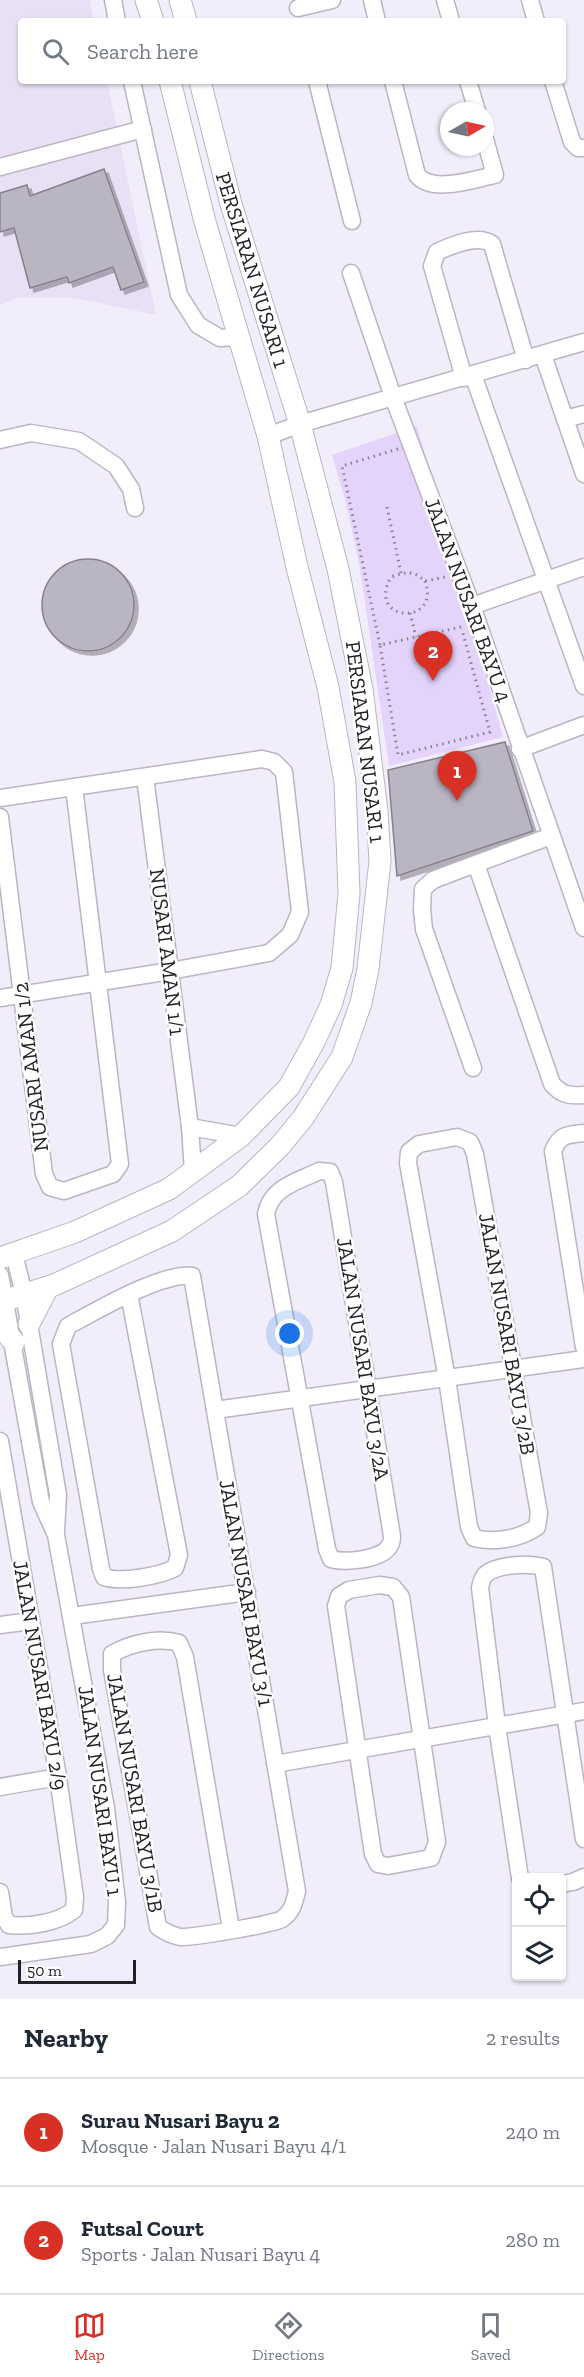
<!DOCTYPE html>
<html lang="en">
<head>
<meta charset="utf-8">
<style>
	:root { --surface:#fff; --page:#f6f6f7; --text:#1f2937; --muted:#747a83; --line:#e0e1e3; --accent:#d93025 }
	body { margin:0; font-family:"Zilla Slab",serif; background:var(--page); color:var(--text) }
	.controls { position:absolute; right:18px; bottom:18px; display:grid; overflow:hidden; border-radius:6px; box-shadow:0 2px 4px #0004 }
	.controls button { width:54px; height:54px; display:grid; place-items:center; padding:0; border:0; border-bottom:2px solid var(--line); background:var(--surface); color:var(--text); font:30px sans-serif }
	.compass { position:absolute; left:440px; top:102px; width:54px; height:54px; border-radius:50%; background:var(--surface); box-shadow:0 2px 4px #0004; rotate:81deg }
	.scale { position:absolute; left:18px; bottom:15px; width:118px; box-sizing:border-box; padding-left:6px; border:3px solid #232126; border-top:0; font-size:16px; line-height:21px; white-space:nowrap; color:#232126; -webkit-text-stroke:4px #fff; paint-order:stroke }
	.you { position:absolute; left:290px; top:1334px; width:21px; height:21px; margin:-15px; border:4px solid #fff; border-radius:50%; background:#1a73e8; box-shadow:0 0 0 9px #1a73e833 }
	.badge { display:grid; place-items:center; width:39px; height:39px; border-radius:50%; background:var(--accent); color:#fff; font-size:20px; font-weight:700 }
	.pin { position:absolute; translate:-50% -50px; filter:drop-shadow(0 2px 3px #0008) }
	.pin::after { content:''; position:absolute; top:32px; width:21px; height:18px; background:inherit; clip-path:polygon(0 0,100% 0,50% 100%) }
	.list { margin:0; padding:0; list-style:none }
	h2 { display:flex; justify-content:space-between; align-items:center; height:78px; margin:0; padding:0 24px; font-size:26px }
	h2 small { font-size:20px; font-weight:400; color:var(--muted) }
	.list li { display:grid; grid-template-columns:39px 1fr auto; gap:18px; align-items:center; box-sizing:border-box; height:108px; padding:0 24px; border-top:2px solid var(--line) }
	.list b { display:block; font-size:22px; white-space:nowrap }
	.list p { margin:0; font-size:20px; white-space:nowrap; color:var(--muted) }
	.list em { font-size:20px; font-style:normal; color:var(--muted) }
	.icon { flex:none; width:33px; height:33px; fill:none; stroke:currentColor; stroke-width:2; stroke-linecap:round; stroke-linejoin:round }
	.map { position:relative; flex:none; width:584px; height:1999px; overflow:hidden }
	.search { position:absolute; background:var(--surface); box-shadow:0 2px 4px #0004; left:18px; right:18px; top:18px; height:66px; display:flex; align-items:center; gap:15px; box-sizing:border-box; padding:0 21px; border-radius:6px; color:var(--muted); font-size:22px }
	.sheet { height:294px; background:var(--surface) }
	nav { display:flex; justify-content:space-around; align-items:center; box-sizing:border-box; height:84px; border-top:2px solid var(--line); background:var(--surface); font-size:16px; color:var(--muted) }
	nav a { display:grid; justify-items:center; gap:3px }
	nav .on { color:var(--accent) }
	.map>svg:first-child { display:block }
	.built { fill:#e9e0f5 }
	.green { fill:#e4d3fb }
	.building { fill:#bab5c2; stroke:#85808c; stroke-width:1.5; filter:url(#shadow) }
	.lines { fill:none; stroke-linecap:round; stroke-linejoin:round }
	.minor-casing { stroke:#bbb5c2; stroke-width:19 }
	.major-casing { stroke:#bbb5c2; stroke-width:23 }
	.path { stroke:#86828c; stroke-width:3; stroke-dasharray:1.5 4.5; stroke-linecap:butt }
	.minor { stroke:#fff; stroke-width:16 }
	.major { stroke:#fff; stroke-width:21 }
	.labels { text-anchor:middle; stroke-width:5; stroke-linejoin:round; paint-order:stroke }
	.street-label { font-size:21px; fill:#232126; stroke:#fff }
</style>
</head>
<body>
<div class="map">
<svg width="584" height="1999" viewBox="0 0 584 1999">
	<defs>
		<filter id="shadow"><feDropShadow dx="4" dy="4" stdDeviation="0" flood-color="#0004"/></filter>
	</defs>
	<rect width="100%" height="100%" fill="#f2edfb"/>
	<polygon class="built" points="0,0 90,0 94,21 21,21 21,81 107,81 156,315 75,298 17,298 0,305"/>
	<polygon class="green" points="417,426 503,737 389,766 360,568 346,503 332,455"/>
	<g class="building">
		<polygon points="104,169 144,282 121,290 113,267 69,283 67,277 30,288 14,228 0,232 0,193 27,185 30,196"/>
		<circle cx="88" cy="605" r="46"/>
		<polygon points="505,742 533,831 397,876 388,770"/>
	</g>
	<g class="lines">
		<g class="minor-casing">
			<g id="minor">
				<polyline points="113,0 117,21"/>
				<polyline points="372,0 377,21"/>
				<polyline points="445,0 451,21"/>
				<polyline points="530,0 536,21"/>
				<polyline points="298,8 332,0"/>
				<polyline points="132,81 179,295 198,325 220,338 240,337"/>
				<polyline points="317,81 352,221"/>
				<path d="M393 81 417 175C432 194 474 179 495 175L485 139"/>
				<polyline points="468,81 477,111"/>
				<polyline points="553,81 572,142 578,148 584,148"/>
				<polyline points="0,167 143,129"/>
				<polyline points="351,273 393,397 472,606 584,928"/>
				<polyline points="543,355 584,474"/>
				<polyline points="473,375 584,686"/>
				<path d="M464 378 432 266 437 252C452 245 478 234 492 244L526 360"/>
				<polyline points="565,419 584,414"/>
				<polyline points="268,436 300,424 584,342"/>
				<polyline points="0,440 31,433 79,441 116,466 131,489 135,508"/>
				<polyline points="472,606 584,567"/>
				<polyline points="520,749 584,725"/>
				<polyline points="145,777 190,1127 193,1171"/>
				<polyline points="0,798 262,759 274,762 284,772 300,912 290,935 269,953 170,971 0,998"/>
				<polyline points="0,817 44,1174 50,1187 64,1191 113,1174 120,1164 74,787"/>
				<path d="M476 864 552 1084C562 1095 569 1096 584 1095"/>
				<polyline points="473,1068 424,929 422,910 423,889 433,880 454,872 551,836"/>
				<polyline points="190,1127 241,1136"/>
				<path d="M584 1133C567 1135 560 1134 553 1151L584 1347"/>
				<path d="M457 1137 470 1142 475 1154 539 1513 537 1527C519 1539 495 1543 474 1538L469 1527 447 1379 408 1163 409 1152 419 1144Z"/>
				<path d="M319 1171 330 1172 334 1182 392 1536C392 1539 392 1542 390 1545 383 1560 345 1563 331 1559L327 1549 266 1214C271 1187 297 1182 319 1171Z"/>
				<polyline points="14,1254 24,1294 58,1495 56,1531"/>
				<polyline points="0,1275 41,1502 56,1535 106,1808 117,1902 116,1925 107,1936 91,1944 0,1957"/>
				<path d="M129 1294 179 1555 175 1568C159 1576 121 1583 104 1577L101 1569 61 1344 68 1326C96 1311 162 1272 192 1276L297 1891C294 1903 293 1911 282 1919 276 1924 189 1938 180 1937 171 1935 165 1932 158 1927L112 1670V1654C131 1643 158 1637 179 1643L185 1657 231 1929"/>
				<polyline points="215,1410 584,1359"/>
				<path d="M0 1441 58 1777 75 1897 74 1910C58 1923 29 1927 9 1925L4 1917 0 1892"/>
				<polygon points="379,1585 393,1587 401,1597 437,1842 431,1858 388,1866 378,1864 373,1854 336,1606 339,1596 349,1590"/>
				<polyline points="72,1616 247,1592"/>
				<polyline points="0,1625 31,1621"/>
				<polyline points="275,1764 584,1711"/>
				<polyline points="0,1787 58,1777"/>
				<path d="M520 1878 497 1726 480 1588C481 1583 482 1578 485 1575 496 1564 529 1563 543 1567L584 1839"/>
				<polyline points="562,1884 573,1882 584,1877"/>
			</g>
		</g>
		<g class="major-casing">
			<g id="major">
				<polyline points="146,0 153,21"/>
				<polyline points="180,0 186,21"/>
				<polyline points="0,1258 75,1232 169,1189 241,1136 289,1087 314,1042 331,1005 342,968 349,894 345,782 328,687 297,567 268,436 205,222 170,81"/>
				<polyline points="0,1302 54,1285 172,1231 239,1186 279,1147 303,1118 342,1057 361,1003 368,969 380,861 377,811 362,689 338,569 300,424 231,204 200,81"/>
				<polyline points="29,1324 48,1287"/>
				<polyline points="0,1326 14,1342"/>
			</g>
		</g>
		<g class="path">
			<polyline points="387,507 401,573"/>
			<path d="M425 581C442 626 365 623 391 577 406 572 413 570 425 581L445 577"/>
			<polyline points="410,613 416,637"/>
			<polyline points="461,627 380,645 398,755 490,732 462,630"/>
			<polyline points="380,645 342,466 398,449"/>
		</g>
		<use href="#minor" class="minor"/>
		<use href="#major" class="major"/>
	</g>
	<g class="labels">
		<g class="street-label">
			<text transform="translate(252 270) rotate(73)" y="7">PERSIARAN NUSARI 1</text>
			<text transform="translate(468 600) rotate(70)" y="7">JALAN NUSARI BAYU 4</text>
			<text transform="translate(365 742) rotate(83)" y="7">PERSIARAN NUSARI 1</text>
			<text transform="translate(167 952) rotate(83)" y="7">NUSARI AMAN 1/1</text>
			<text transform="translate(31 1067) rotate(-97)" y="7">NUSARI AMAN 1/2</text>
			<text transform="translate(507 1334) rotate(80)" y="7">JALAN NUSARI BAYU 3/2B</text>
			<text transform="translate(363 1359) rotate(81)" y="7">JALAN NUSARI BAYU 3/2A</text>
			<text transform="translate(246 1593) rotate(80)" y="7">JALAN NUSARI BAYU 3/1</text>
			<text transform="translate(40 1675) rotate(80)" y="7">JALAN NUSARI BAYU 2/9</text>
			<text transform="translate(100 1791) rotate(82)" y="7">JALAN NUSARI BAYU 1</text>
			<text transform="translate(135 1793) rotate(80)" y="7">JALAN NUSARI BAYU 3/1B</text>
		</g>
	</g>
</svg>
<div class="controls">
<button><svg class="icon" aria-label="locate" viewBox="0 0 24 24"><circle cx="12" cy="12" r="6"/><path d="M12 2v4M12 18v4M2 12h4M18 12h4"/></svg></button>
<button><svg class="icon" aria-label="layers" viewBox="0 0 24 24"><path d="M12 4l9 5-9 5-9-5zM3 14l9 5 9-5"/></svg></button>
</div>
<svg class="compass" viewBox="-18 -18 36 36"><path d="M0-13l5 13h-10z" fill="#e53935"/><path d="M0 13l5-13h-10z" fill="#747a83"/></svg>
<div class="scale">50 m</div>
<div class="you"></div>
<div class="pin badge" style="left:457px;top:801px">1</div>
<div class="pin badge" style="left:433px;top:681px">2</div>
<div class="search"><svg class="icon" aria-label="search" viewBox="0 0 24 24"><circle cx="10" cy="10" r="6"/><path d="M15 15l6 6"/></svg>Search here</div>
</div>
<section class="sheet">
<h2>Nearby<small>2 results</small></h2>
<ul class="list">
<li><span class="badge">1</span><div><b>Surau Nusari Bayu 2</b><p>Mosque · Jalan Nusari Bayu 4/1</p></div><em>240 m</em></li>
<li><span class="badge">2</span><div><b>Futsal Court</b><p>Sports · Jalan Nusari Bayu 4</p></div><em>280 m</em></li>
</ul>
</section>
<nav>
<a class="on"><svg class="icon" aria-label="map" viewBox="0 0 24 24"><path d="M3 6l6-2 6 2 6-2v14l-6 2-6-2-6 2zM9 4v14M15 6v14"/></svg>Map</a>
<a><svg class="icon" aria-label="directions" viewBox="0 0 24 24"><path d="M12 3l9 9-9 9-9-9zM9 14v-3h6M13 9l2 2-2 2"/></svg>Directions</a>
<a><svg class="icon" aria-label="saved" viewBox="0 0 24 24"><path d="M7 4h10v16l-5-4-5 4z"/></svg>Saved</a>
</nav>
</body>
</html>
